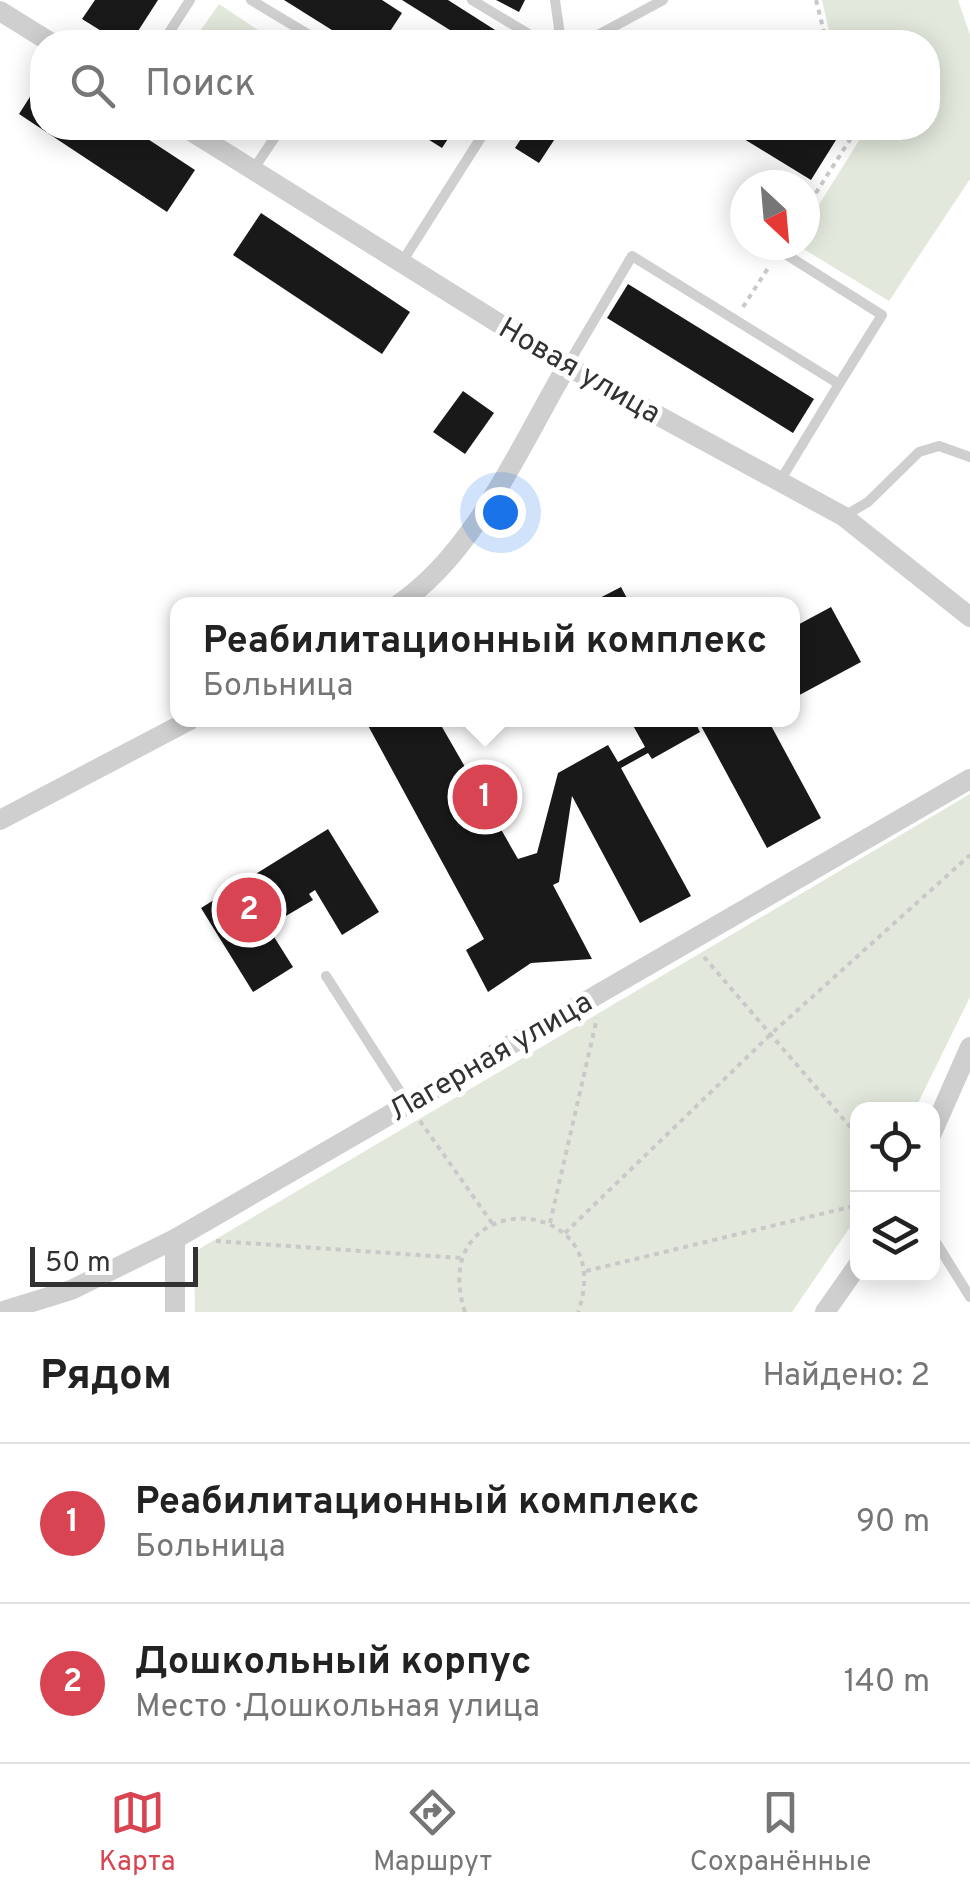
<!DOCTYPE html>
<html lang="ru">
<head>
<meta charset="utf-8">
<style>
	:root { --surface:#fff; --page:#f6f6f6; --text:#222; --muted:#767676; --line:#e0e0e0; --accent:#d84451 }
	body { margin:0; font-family:Overpass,sans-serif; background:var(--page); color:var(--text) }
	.controls { position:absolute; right:30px; bottom:30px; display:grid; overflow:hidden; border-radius:20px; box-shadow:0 5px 25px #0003 }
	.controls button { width:90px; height:90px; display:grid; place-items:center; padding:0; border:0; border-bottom:2px solid var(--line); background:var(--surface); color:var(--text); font:50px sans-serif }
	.compass { position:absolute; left:730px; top:170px; width:90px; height:90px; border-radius:50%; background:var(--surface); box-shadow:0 5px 25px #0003; rotate:154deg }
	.scale { position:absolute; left:30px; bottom:25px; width:168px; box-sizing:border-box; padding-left:10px; border:5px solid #323232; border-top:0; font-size:28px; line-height:35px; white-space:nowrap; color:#323232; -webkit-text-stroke:8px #fff; paint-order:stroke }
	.you { position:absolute; left:500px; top:512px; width:35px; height:35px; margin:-25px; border:8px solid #fff; border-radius:50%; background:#1a73e8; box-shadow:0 0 0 15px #1a73e833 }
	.badge { display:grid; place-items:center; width:65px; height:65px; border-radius:50%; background:var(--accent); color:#fff; font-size:32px; font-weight:700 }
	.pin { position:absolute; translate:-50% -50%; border:5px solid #fff; box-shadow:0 2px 10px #0006 }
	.popup { position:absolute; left:170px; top:597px; width:630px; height:130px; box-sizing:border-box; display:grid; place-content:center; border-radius:20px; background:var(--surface); filter:drop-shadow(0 2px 8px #0005); font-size:32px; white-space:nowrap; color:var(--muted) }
	.popup b { font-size:38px; color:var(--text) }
	.popup::after { content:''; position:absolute; left:50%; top:100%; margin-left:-20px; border:20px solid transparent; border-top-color:var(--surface) }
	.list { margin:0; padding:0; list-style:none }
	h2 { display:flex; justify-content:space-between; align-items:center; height:130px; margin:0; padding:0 40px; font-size:42px }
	h2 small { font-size:32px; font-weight:400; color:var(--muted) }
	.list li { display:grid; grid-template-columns:65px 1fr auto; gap:30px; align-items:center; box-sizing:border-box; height:160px; padding:0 40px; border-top:2px solid var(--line) }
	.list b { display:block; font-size:38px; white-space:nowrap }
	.list p { margin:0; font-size:32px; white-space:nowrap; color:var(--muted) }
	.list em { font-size:32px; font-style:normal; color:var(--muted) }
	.icon { flex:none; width:55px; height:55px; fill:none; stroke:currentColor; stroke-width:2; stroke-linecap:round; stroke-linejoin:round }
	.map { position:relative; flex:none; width:970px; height:1312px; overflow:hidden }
	.search { position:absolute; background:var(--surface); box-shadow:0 5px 25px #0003; left:30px; right:30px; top:30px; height:110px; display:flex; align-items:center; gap:25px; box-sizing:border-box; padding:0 35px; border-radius:40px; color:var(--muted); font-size:38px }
	.sheet { height:450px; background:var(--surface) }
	nav { display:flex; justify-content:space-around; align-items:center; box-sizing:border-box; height:140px; border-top:2px solid var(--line); background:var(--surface); font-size:28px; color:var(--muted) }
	nav a { display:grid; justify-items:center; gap:5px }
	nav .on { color:var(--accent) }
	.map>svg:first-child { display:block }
	.green { fill:#e2e8dc }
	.building { fill:#191919 }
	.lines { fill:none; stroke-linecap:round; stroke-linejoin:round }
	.path { stroke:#c9c9c9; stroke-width:4; stroke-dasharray:5 5; stroke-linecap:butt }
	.service { stroke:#cfcfcf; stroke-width:10 }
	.minor { stroke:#cfcfcf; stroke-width:20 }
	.labels { text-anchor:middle; stroke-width:10; stroke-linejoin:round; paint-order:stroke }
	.street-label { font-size:30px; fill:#323232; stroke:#fff }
</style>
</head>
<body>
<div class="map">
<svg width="970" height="1312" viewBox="0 0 970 1312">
	<rect width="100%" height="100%" fill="#fff"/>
	<g class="green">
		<polygon points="822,0 958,0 970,35 970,179 889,301 797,245 805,245 805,227 860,139 855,128 928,128 928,42 828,42 829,31"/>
		<polygon points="219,4 261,32 254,42 211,42 198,34"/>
		<polygon points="970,794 970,997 915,1109 858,1110 857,1217 792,1312 195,1312 194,1252"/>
	</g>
	<g class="building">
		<polygon points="95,0 158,0 131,42 119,42 82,19"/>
		<polygon points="284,0 382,0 402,13 383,42 351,42"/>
		<polygon points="402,0 448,0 514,42 469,42"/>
		<polygon points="496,0 525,0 519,12"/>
		<polygon points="42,78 42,128 131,128 195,170 167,212 19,114"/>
		<polygon points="410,128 455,128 442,148"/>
		<polygon points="528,128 562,128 539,163 515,148"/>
		<polygon points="726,128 816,128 836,140 811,180"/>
		<polygon points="261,213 410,312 382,354 233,255"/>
		<polygon points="628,284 814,399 793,433 607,318"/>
		<polygon points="463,391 494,413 465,454 433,432"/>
		<polygon points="621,587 630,604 588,604"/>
		<polygon points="831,607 861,662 792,699 792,628"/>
		<polygon points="365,720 438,720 518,859 537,853 558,773 608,745 618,762 645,747 630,720 768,720 821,818 767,848 700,724 697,726 700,732 652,759 648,753 621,768 691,896 640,923 572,796 559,882 553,885 592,959 531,963 488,992 466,950 484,939"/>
		<polygon points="328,829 379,912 342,935 315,890 309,894 313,900 274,923 271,917 264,921 293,967 253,992 201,908"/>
	</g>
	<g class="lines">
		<g class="path">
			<polyline points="816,0 824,32 822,42"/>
			<polyline points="805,210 851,138 847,128"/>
			<polyline points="743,307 770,265"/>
			<polyline points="704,957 858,1136"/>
			<polyline points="420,1121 492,1223"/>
			<polyline points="550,1223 597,1018"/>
			<polyline points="565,1233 771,1034 970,855"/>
			<polyline points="216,1241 461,1258"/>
			<polyline points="586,1271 858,1205"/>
			<path d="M465 1312C424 1185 621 1190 578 1312"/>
		</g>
		<g class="service">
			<polyline points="251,0 321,42"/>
			<polyline points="472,0 542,42"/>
			<polyline points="555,0 561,42"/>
			<polyline points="163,42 190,0"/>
			<polyline points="585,42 663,0"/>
			<polyline points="253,170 281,128"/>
			<polyline points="771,245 882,315 839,384"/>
			<polyline points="402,262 487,128"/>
			<polyline points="567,366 632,256 839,384 780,481"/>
			<polyline points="844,516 868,502 919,452 939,446 970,457"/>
			<polyline points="326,976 408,1104"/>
			<polyline points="932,1236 970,1297"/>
		</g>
		<g class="minor">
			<polyline points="0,11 50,42"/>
			<polyline points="186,128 567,366 843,516 970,617"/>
			<path d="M399 604C476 551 520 446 567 366"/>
			<polyline points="0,820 190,720"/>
			<polyline points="932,1133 970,1047"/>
			<polyline points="175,1239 175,1312"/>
			<polyline points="0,1312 71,1290 175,1239 970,779"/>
			<polyline points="825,1312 858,1265"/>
		</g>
	</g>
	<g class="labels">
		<g class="street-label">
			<text transform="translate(580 370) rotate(30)" y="10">Новая улица</text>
			<text transform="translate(490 1056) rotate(-30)" y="10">Лагерная улица</text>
		</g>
	</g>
</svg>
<div class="controls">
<button><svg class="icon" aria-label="locate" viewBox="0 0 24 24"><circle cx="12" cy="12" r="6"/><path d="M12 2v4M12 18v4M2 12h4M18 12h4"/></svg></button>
<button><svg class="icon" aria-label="layers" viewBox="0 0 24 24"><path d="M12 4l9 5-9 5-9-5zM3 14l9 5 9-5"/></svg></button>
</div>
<svg class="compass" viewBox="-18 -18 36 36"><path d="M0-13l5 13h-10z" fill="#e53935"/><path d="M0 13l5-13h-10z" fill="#767676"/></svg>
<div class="scale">50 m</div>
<div class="you"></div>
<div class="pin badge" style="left:485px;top:797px">1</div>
<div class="popup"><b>Реабилитационный комплекс</b>Больница</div>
<div class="pin badge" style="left:249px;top:910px">2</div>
<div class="search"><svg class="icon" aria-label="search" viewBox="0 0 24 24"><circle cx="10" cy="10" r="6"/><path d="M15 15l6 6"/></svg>Поиск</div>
</div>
<section class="sheet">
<h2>Рядом<small>Найдено: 2</small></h2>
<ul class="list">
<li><span class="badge">1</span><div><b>Реабилитационный комплекс</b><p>Больница</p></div><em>90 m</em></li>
<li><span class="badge">2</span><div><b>Дошкольный корпус</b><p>Место · Дошкольная улица</p></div><em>140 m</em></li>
</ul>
</section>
<nav>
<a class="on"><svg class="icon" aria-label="map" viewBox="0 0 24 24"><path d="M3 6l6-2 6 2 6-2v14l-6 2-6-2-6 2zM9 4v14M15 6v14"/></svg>Карта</a>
<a><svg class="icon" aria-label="directions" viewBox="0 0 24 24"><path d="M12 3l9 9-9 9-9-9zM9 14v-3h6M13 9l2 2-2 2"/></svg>Маршрут</a>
<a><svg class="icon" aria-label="saved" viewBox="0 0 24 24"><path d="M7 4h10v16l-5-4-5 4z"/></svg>Сохранённые</a>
</nav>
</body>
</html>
